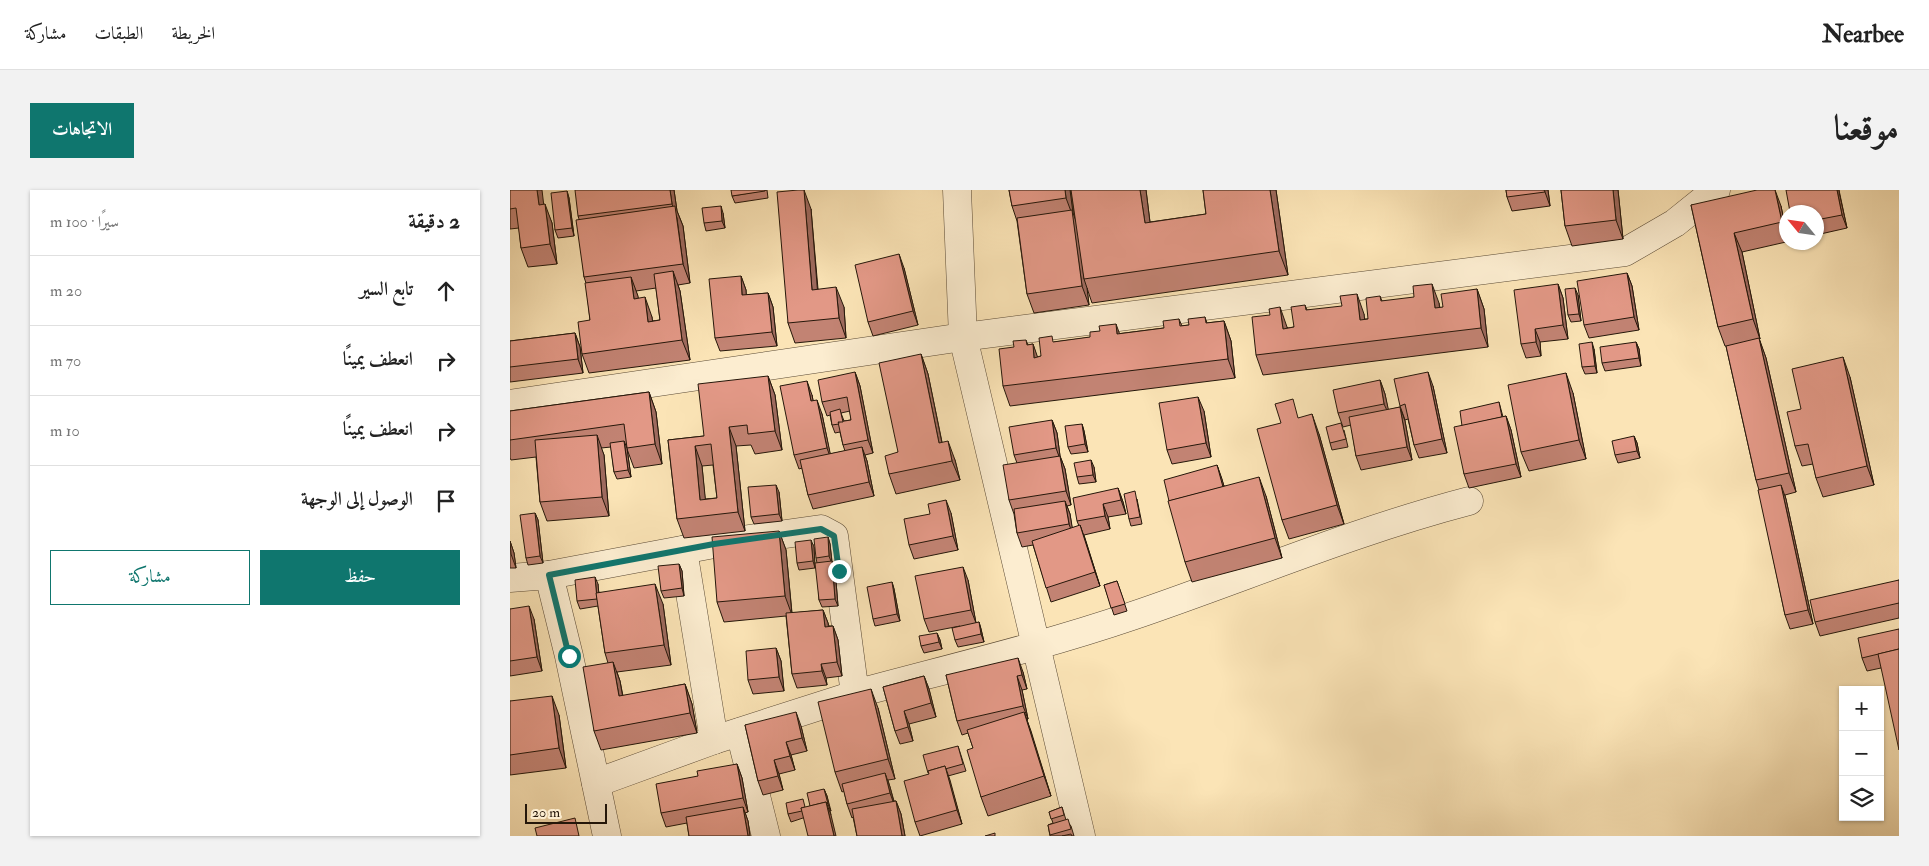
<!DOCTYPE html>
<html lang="ar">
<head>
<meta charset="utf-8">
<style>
	:root { --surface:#fff; --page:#f2f2f2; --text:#222; --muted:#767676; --line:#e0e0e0; --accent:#0f766e }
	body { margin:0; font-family:"IM FELL Double Pica",Amiri,serif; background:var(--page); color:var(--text); direction:rtl }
	.controls { position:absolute; right:15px; bottom:15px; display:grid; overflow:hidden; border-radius:0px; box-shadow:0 1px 4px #0004 }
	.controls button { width:45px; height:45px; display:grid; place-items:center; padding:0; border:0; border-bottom:1px solid var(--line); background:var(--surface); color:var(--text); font:25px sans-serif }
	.compass { position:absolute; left:1269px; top:15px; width:45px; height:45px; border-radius:50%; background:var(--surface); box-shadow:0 1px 4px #0004; rotate:299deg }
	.scale { position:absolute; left:15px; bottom:12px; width:82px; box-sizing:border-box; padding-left:5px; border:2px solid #25170a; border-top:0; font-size:14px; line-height:18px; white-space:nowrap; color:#25170a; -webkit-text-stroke:4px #fcedd0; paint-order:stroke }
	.stop { position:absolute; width:15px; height:15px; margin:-11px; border:4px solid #0f766e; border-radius:50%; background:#fff }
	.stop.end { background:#0f766e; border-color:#fff; box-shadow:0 1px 5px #0008 }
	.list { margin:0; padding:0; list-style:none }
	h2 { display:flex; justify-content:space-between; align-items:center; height:65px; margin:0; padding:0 20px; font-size:21px }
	h2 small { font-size:16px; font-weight:400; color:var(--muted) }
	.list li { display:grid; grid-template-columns:32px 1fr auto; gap:15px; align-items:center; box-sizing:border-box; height:70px; padding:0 20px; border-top:1px solid var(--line) }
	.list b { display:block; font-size:19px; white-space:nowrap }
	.list em { font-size:16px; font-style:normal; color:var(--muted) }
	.actions { display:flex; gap:10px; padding:15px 20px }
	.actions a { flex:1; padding:11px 0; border:1px solid var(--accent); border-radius:0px; text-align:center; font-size:18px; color:var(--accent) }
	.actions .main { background:var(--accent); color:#fff }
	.icon { flex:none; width:28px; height:28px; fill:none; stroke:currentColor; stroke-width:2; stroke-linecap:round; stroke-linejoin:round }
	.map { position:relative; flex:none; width:1389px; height:646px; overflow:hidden; direction:ltr; border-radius:0px }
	header { display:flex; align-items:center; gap:30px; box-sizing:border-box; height:70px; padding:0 25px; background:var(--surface); border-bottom:1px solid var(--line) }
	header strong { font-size:24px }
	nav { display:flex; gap:28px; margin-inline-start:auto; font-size:18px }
	.intro { display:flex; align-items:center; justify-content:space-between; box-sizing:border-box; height:120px; padding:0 30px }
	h1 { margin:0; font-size:35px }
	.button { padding:12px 22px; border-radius:0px; background:var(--accent); color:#fff; font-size:18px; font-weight:700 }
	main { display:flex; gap:30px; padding:0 30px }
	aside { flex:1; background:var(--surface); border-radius:0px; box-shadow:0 1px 4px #0004 }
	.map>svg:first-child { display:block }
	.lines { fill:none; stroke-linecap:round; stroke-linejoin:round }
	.minor-casing { stroke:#5a4a35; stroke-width:29 }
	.minor { stroke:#fcedd0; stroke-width:28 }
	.wall { fill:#c28373; stroke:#25170a; fill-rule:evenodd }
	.shaded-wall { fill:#9e6a5e; stroke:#25170a }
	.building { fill:#e29886; stroke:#25170a; fill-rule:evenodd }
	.route { stroke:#0f766e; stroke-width:6 }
</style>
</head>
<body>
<header>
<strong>Nearbee</strong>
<nav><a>الخريطة</a><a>الطبقات</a><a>مشاركة</a></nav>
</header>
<div class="intro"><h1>موقعنا</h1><a class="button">الاتجاهات</a></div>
<main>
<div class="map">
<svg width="1389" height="646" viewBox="0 0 1389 646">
	<rect width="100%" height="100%" fill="#fbe4b6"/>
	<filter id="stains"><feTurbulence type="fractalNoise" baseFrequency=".004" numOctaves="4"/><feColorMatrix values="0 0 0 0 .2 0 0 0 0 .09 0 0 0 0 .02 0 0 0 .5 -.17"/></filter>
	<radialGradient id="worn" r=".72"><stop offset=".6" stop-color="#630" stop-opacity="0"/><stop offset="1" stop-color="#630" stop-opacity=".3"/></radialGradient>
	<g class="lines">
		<g class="minor-casing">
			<g id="minor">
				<polyline points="447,0 453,147 571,646"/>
				<polyline points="0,214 453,147 1115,62 1165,33 1206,0"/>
				<polyline points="173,360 204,550"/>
				<path d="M39 385 204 354 311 339 324 346 345 504C437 479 531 457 622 426 734 388 844 341 959 311"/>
				<polyline points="0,388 39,385 59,466 97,646"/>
				<polyline points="230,542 256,646"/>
				<polyline points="86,593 204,550 344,505"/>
			</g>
		</g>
		<use href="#minor" class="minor"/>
	</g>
	<g class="wall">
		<polygon points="0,0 34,14 42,33 47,74 18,77 11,58 9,38 0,39"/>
		<path d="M164 0 167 21 173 36 180 93 168 95 170 101 180 170 79 183 72 164 80 130 76 93 74 87 69 29 68 26ZM146 98 150 130 142 131V127L128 108 126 101Z"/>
		<polygon points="257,0 258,8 225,13 222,6"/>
		<polygon points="499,0 560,0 563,23 565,30 561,0 636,0 640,32 696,24 693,0 766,0 778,85 582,113 577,98 579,115 524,123 517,104 507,31 502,16"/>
		<polygon points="996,0 1038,0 1040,16 1002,21 997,7"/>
		<polygon points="1051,0 1108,0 1113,49 1062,56 1055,36"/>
		<polygon points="1276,0 1329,0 1337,38 1306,45 1306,22"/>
		<polygon points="57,1 59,8 64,46 48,48 45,40"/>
		<polygon points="1181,15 1271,16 1276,41 1276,52 1232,62 1250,149 1249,149 1256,168 1286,302 1275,305 1303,434 1280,439 1275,425 1249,300 1246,290 1216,156 1215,156 1208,137"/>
		<polygon points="301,19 308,99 334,117 336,148 285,153 278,133"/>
		<polygon points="213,23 215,38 196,41 194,33"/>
		<polygon points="394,78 408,135 363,146 358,132"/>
		<polygon points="1117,83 1122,96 1129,140 1079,148 1074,135"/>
		<polygon points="231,86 236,100 236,105 258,103 263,117 267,156 210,161 205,148"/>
		<polygon points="1048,94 1053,108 1058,149 1030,152 1031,166 1016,168 1011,154"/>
		<polygon points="967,99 974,119 978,157 753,185 746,165 777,137 778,138 784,137 795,115 797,120 854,124 854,129 858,129 870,106 872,111 929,113 930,118 933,117"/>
		<polygon points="1068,105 1071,131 1061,132 1058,125"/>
		<polygon points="695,127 697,133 714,131 721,151 725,188 500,216 493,196 516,150 518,155 523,154 527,167 531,166 544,152 654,138 669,129 672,136 679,135"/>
		<polygon points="65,143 70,157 73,183 0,192 0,151"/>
		<polygon points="1126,152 1129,159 1131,176 1095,181 1092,173"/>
		<polygon points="1084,159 1087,183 1075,184 1072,177"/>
		<polygon points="411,164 418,184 432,252 445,270 450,290 386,304 379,284 388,262"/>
		<path d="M345 182 350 196 363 263 355 265 357 271 364 306 303 319 298 305 292 278 289 279 284 265 302 205 303 211 312 224 320 264 335 261 333 255 330 242 325 243 322 235 320 225 317 226 312 212ZM340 221 341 230 334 231 331 223Z"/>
		<path d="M258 186 265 205 272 260 245 264 241 255 226 256 235 341 174 348 167 329 158 250 194 246ZM203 275 207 308 195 309 192 276Z"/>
		<polygon points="1340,187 1364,295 1313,307 1306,288 1303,274 1292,276 1285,256 1291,219"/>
		<polygon points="870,190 875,204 878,220 890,217 895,231 902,270 851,280 846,266 841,235 833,237 828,223"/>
		<polygon points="923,196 937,263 909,268 904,255 898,229 895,230 890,216"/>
		<polygon points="139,202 146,222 152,274 124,278 117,259 121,287 107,289 104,282 101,257 91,258 94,265 99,326 37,331 30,312 26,267 1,270 0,268 0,221"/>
		<polygon points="1063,203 1076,269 1019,281 1011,262"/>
		<polygon points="989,212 993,227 996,226 1001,240 1011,287 959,298 954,284 952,236"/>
		<polygon points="694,221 701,267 662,274 657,260"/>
		<polygon points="789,228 809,244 834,334 779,349 772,330"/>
		<polygon points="542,230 547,243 550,266 555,279 561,315 557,316 560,324 562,338 569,336 567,331 608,298 613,312 616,324 598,327 600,339 574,345 590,396 541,412 523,355 512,357 507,343 504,324 499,310 507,273 504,265"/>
		<polygon points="572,234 574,241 578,262 561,264 558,257"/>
		<polygon points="834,240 838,257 822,260 820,253"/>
		<polygon points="1124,246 1127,253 1130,268 1108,273 1105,265"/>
		<polygon points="707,275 714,296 756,306 772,368 682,392 675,372"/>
		<polygon points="584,277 586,292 569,294 567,287"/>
		<polygon points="269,302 272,331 244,334 241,327"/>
		<polygon points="627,309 632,334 621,336 619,329"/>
		<polygon points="25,323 28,330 33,373 18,375 16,368"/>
		<polygon points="441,323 448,360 404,369 399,355"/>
		<polygon points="269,341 276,360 282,423 313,420 318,433 319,436 323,436 328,450 332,486 316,488 317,495 287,498 282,484 276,426 214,432 207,412"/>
		<polygon points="318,347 320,354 322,371 325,379 328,416 312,417 309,410 307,373 306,368"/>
		<polygon points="0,351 4,363 6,378 0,378"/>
		<polygon points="304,357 305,378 289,380 287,373"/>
		<polygon points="169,374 172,381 174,406 154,408 151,401"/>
		<polygon points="458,390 466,433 469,432 471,439 474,452 448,457 445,450 450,436 419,442 414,429"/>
		<polygon points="1389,390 1389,428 1310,446 1305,432"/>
		<polygon points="607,391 617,421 604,425 594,395"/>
		<polygon points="382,392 384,399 390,431 365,436 363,429"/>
		<polygon points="88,394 88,402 153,414 161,475 107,482 110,491 113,506 175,494 182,514 187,543 91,560 84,541 98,473 95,463 88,416 70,419 67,411"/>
		<polygon points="0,419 24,429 32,481 0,486"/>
		<polygon points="1389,439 1371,478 1357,481 1352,468"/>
		<polygon points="427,443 430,450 432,459 414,463 411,456"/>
		<polygon points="266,458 271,471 274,501 243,504 238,490"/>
		<polygon points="513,482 517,499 512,500 518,529 517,530 541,606 478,626 471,607 463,558 458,543 452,545 447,531 436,485"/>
		<polygon points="414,486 419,499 426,527 399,534 403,551 390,554 385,541 373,497"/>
		<polygon points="0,511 49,525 56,578 0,585"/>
		<polygon points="368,518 385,589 378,590 384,611 386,611 391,624 395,646 347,646 343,627 342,628 337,614 334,601 332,602 325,582"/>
		<polygon points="235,535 291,536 297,561 281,565 285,580 269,584 273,600 253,605 248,591"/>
		<polygon points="448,556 456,581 438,586 452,634 410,646 405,632"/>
		<polygon points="227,574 232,588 238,622 235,623 238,631 240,646 179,646 177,633 156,637 151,623 188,586"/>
		<polygon points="314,599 317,606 321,625 293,628 281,632 278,624 300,616"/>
		<polygon points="552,617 556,630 561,636 564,646 540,646 538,635 543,633 539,622"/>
	</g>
	<g class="shaded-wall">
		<polygon points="27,0 32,0 36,34 29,15"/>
		<polygon points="160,0 164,0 167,21 173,36 180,93 173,74 167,28 162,14"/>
		<polygon points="294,0 301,19 309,119 302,100"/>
		<polygon points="555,0 560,0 563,23 569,39 574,89 577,98 579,115 572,96 562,24 556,8"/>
		<polygon points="630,0 636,0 643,57 635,33"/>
		<polygon points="760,0 766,0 778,85 769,61"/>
		<polygon points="1034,0 1038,0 1040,16 1035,2"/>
		<polygon points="1103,0 1108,0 1113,49 1106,30"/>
		<polygon points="1265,0 1271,16 1276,41 1276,45 1272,32"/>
		<polygon points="1327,0 1329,0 1329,2 1337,38 1332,25"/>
		<polygon points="57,1 59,8 64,46 62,38"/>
		<polygon points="35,14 42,33 47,74 40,54"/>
		<polygon points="211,16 213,23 215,38 212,31"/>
		<polygon points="1224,43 1232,62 1250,149 1243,129"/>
		<polygon points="389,64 394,78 408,135 403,121"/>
		<polygon points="163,81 170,101 180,170 172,150"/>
		<polygon points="1117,83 1122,96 1129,140 1124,127"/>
		<polygon points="231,86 236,100 237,119 232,105"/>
		<polygon points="121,87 128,106 131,128 124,109"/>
		<polygon points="922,94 929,113 932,138 925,118"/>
		<polygon points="1048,94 1053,108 1058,149 1053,135"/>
		<polygon points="326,97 334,117 336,148 329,128"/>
		<polygon points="1065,98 1068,105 1071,131 1069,124"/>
		<polygon points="967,99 974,119 978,157 971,138"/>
		<polygon points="258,103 263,117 267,156 262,142"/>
		<polygon points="847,104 854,124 857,149 850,130"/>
		<polygon points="135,107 142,127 145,151 138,132"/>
		<polygon points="770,117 777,137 780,158 773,139"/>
		<polygon points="714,131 721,151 725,188 718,169"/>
		<polygon points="606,134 613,153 607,144"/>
		<polygon points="1025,139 1030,152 1031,166 1026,152"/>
		<polygon points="65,143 70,157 73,183 68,169"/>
		<polygon points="1249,148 1256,168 1286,302 1279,283"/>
		<polygon points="1082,152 1084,159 1087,183 1085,176"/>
		<polygon points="1126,152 1129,159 1131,176 1129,168"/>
		<polygon points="523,154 530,174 524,168"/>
		<polygon points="411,164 418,184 436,273 429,253"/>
		<polygon points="1333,167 1340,187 1364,295 1357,276"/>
		<polygon points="345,182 350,196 363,263 358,250"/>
		<polygon points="918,182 923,196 937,263 932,249"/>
		<polygon points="1056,183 1063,203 1076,269 1069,250"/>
		<polygon points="258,186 265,205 272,260 265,241"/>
		<polygon points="870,190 875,204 880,227 874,214"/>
		<polygon points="297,191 302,205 306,225 301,211"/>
		<polygon points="139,202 146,222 152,274 145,254"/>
		<polygon points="688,207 694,221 701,267 696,253"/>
		<polygon points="307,210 312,224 322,272 317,258"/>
		<polygon points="890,217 895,231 902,270 897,257"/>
		<polygon points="802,224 809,244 834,334 827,315"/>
		<polygon points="996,226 1001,240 1011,287 1006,274"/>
		<polygon points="542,230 547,243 550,266 555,279 561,315 556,301 551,272 546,258"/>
		<polygon points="572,234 574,241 578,262 575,254"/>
		<polygon points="219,237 226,256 235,341 228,322"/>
		<polygon points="87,245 94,265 99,326 92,307"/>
		<polygon points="1124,246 1127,253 1130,268 1127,261"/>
		<polygon points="114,251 117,258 121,287 118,280"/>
		<polygon points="438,251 445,270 450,290 442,271"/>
		<polygon points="185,256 192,276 197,325 190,310"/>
		<polygon points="352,257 357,271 364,306 359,292"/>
		<polygon points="581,270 584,277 586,292 583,285"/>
		<polygon points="707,275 712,289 718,312 713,299"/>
		<polygon points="749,287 756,306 772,368 765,348"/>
		<polygon points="266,295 269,302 272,331 269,324"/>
		<polygon points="1271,295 1276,309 1303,434 1298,420"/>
		<polygon points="608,298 613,312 616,324 611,310"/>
		<polygon points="436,310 441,323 448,360 443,346"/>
		<polygon points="555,311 560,324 564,348 559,334"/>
		<polygon points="593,314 598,327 600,339 595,326"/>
		<polygon points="25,323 28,330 33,373 30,366"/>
		<polygon points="570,335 575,349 590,396 585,382"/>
		<polygon points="269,341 276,360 282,425 275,406"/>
		<polygon points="318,347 320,354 322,374 319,366"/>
		<polygon points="301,350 304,357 305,378 303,371"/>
		<polygon points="0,351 4,363 6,378 1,364"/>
		<polygon points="322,371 325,379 328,416 325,409"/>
		<polygon points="169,374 172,381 174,406 172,398"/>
		<polygon points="453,377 458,390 466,433 461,420"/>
		<polygon points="85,387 88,394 90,416 87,409"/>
		<polygon points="382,392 384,399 390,431 387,424"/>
		<polygon points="145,394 153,414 161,475 154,455"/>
		<polygon points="19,416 24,429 32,481 27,467"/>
		<polygon points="313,420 318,433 320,451 315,437"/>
		<polygon points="469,432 471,439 474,452 471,444"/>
		<polygon points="323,436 328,450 332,486 327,472"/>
		<polygon points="427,443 430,450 432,459 429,452"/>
		<polygon points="266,458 271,471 274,501 269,487"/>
		<polygon points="508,468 513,482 517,499 512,485"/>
		<polygon points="103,472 110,491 116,526 109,506"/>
		<polygon points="311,474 316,488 317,495 312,481"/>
		<polygon points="414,486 419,499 426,527 421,513"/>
		<polygon points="507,486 512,500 518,529 513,516"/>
		<polygon points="175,494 182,514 187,543 180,523"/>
		<polygon points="361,499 368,518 385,589 378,569"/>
		<polygon points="42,506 49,525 56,578 49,558"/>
		<polygon points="394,521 399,534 403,551 398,537"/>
		<polygon points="286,522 291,536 297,561 292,548"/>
		<polygon points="514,522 521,541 541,606 534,586"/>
		<polygon points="276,552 281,565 285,580 280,566"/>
		<polygon points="264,570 269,584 273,600 268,586"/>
		<polygon points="227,574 232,588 238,622 233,608"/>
		<polygon points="435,576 440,590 452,634 447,620"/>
		<polygon points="375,583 380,597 385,617 380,603"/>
		<polygon points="314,599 317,606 321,621 318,614"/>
		<polygon points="386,611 391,624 395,646 392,646"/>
		<polygon points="316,612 321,625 326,646 324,646"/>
		<polygon points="233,617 238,631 240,646 238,646"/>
	</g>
	<g class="building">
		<polygon points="0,0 27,0 29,15 35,14 40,54 11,58 6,18 0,19"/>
		<polygon points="65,0 160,0 162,14 68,26"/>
		<polygon points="221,0 255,0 255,1 222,6"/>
		<polygon points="288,0 294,0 302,100 326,97 329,128 278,133 267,2"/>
		<polygon points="499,0 555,0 556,8 502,16"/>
		<polygon points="561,0 630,0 635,33 696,24 693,0 760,0 769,61 574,89"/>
		<polygon points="996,0 1034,0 1035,2 997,7"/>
		<polygon points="1051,0 1103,0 1106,30 1055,36"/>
		<polygon points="1247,0 1265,0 1272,32 1224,43 1243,129 1208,137 1181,15"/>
		<polygon points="1276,0 1327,0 1332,25 1306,30 1306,22 1280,22"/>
		<polygon points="57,1 62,38 45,40 41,3"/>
		<polygon points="165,16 173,74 74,87 66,30"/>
		<polygon points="211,16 212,31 194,33 192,18"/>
		<polygon points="562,20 572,96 517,104 507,28"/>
		<polygon points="389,64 403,121 358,132 345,75"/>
		<polygon points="163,81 172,150 72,164 68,132 80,130 75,93 121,87 124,109 135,107 138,132 150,130 144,84"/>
		<polygon points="1117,83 1124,127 1074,135 1067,91"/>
		<polygon points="231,86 232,105 258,103 262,142 205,148 199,89"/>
		<polygon points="922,94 925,118 933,117 931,104 967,99 971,138 746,165 742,127 760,125 759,119 770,117 773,139 784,137 781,117 795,115 796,120 832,116 830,106 847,104 850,130 858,129 856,108 870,106 871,111 904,107 903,96"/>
		<polygon points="1048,94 1053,135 1025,139 1026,152 1011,154 1004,100"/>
		<polygon points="1065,98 1069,124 1058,125 1055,99"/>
		<polygon points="695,127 696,133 714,131 718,169 493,196 489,159 504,157 503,151 516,150 517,155 523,154 524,168 531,166 529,148 542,146 543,152 580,147 580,142 590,141 589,136 606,134 607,144 654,138 653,131 669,129 670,136 679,135 678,129"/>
		<polygon points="65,143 68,169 0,177 0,151"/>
		<polygon points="1249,148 1279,283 1246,290 1216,156"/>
		<polygon points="1082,152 1085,176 1072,177 1069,154"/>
		<polygon points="1126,152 1129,168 1092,173 1090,157"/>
		<polygon points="411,164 429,253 438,251 442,271 379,284 375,266 388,262 369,173"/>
		<polygon points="1333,167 1357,276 1306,288 1298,254 1285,256 1277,222 1291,219 1282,179"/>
		<polygon points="345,182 358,250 333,255 328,232 341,230 337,207 312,212 308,190"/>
		<polygon points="918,182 932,249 904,255 895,214 890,216 884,189"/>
		<polygon points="1056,183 1069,250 1011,262 998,195"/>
		<path d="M258 186 265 241 238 244 237 235 219 237 228 322 167 329 158 250 194 246 188 194ZM201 254 207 308 190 310 185 256Z"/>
		<polygon points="870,190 874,214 828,223 823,200"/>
		<polygon points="297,191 301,211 307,210 317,258 284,265 270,196"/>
		<polygon points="139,202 145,254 117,258 114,234 0,250 0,221"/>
		<polygon points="688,207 696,253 657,260 649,213"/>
		<polygon points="783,209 788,228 802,224 827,315 772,330 747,239 771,233 765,214"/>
		<polygon points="989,212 992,227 952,236 950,221"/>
		<polygon points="890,217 897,257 846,266 839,227"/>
		<polygon points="330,219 333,232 328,232 329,234 322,235 320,222"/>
		<polygon points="996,226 1006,274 954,284 944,237"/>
		<polygon points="542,230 546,258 504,265 499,237"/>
		<polygon points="831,233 836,249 820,253 816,237"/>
		<polygon points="572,234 575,254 558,257 555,236"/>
		<polygon points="87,245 92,307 30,312 25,250"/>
		<polygon points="1124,246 1127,261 1105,265 1102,251"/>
		<polygon points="114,251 118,280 104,282 100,253"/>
		<polygon points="352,257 359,292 298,305 290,270"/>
		<polygon points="550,266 556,301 499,310 493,275"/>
		<polygon points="581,270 583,285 567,287 564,273"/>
		<polygon points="707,275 713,297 659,311 654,290"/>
		<polygon points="749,287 765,348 675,372 658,311"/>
		<polygon points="266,295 269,324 241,327 238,297"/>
		<polygon points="1271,295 1298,420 1275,425 1248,300"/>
		<polygon points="608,298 611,310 593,314 595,326 567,331 563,308"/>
		<polygon points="625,301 630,327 619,329 614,304"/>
		<polygon points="436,310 443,346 399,355 394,329 420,324 418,314"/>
		<polygon points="555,311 559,334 507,343 504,319"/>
		<polygon points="25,323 30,366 16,368 10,325"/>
		<polygon points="570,335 585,382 536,398 522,351"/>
		<polygon points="269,341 275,406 207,412 202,347"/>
		<polygon points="318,347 319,366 306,368 304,349"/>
		<polygon points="301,350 303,371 287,373 285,352"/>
		<polygon points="322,371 325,409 309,410 305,373"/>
		<polygon points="169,374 172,398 151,401 148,376"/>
		<polygon points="453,377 461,420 414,429 405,386"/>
		<polygon points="85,387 87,409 67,411 65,390"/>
		<polygon points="1389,390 1389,413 1305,432 1300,410"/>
		<polygon points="607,391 615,414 601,418 594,395"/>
		<polygon points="382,392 387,424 363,429 357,397"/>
		<polygon points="145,394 154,455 95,463 86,403"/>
		<polygon points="19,416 27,467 0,471 0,419"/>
		<polygon points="313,420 315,437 323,436 327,472 311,474 312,481 282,484 276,423"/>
		<polygon points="469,432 471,444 445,450 442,438"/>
		<polygon points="1389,439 1389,459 1352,468 1348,448"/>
		<polygon points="427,443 429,452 411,456 409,446"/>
		<polygon points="266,458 269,487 238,490 236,461"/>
		<polygon points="1389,459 1389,560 1368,464"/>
		<polygon points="508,468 512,485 507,486 513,516 447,531 436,485"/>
		<polygon points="103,472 109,506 175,494 180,523 84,541 73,477"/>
		<polygon points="414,486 421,513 394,521 398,537 385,541 373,497"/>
		<polygon points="361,499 378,569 325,582 308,512"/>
		<polygon points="42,506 49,558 0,565 0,511"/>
		<polygon points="286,522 292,548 276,552 280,566 264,570 268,586 248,591 235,535"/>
		<polygon points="514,522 534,586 471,607 457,560 463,558 457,540"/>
		<polygon points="448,556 453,574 435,579 435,576 418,581 419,583 418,583 413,565"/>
		<polygon points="227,574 233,608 151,623 146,594 188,586 187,581"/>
		<polygon points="435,576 447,620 405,632 394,591 419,584 418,581"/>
		<polygon points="375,583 380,603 337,614 332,594"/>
		<polygon points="314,599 318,614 316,612 300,616 297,603"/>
		<polygon points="293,609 295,617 291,618 292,621 278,624 276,613"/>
		<polygon points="386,611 392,646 347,646 342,619"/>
		<polygon points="316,612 324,646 298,646 291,618"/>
		<polygon points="233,617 238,646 179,646 176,627"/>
		<polygon points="552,617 554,625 541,629 539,622"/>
		<polygon points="65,628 69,646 27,646 25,638"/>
		<polygon points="558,629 561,639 540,645 538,635"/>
		<polygon points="485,643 485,646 475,646"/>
		<polygon points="561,644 562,646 552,646"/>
	</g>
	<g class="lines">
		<polyline class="route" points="59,466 39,385 204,354 311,339 324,346 329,381"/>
	</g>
	<rect width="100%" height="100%" filter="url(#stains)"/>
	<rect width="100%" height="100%" fill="url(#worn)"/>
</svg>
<div class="controls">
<button>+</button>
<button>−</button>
<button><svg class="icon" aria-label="layers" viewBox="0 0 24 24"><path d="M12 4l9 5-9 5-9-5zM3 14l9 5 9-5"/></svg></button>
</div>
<svg class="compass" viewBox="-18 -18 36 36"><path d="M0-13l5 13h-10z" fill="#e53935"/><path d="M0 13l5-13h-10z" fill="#767676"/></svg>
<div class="scale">20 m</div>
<div class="stop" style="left:59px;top:466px"></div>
<div class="stop end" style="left:329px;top:381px"></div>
</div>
<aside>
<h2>2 دقيقة<small>سيرًا · 100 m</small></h2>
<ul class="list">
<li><svg class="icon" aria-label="ahead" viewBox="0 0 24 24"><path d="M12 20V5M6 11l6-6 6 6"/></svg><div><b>تابع السير</b></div><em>20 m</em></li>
<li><svg class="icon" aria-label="right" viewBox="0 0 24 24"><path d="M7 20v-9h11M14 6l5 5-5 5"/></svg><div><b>انعطف يمينًا</b></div><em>70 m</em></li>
<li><svg class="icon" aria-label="right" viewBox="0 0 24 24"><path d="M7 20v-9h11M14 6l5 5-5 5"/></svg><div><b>انعطف يمينًا</b></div><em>10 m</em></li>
<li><svg class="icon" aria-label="arrive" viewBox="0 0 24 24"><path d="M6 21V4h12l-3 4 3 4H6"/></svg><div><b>الوصول إلى الوجهة</b></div></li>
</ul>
<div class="actions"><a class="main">حفظ</a><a>مشاركة</a></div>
</aside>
</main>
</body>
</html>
